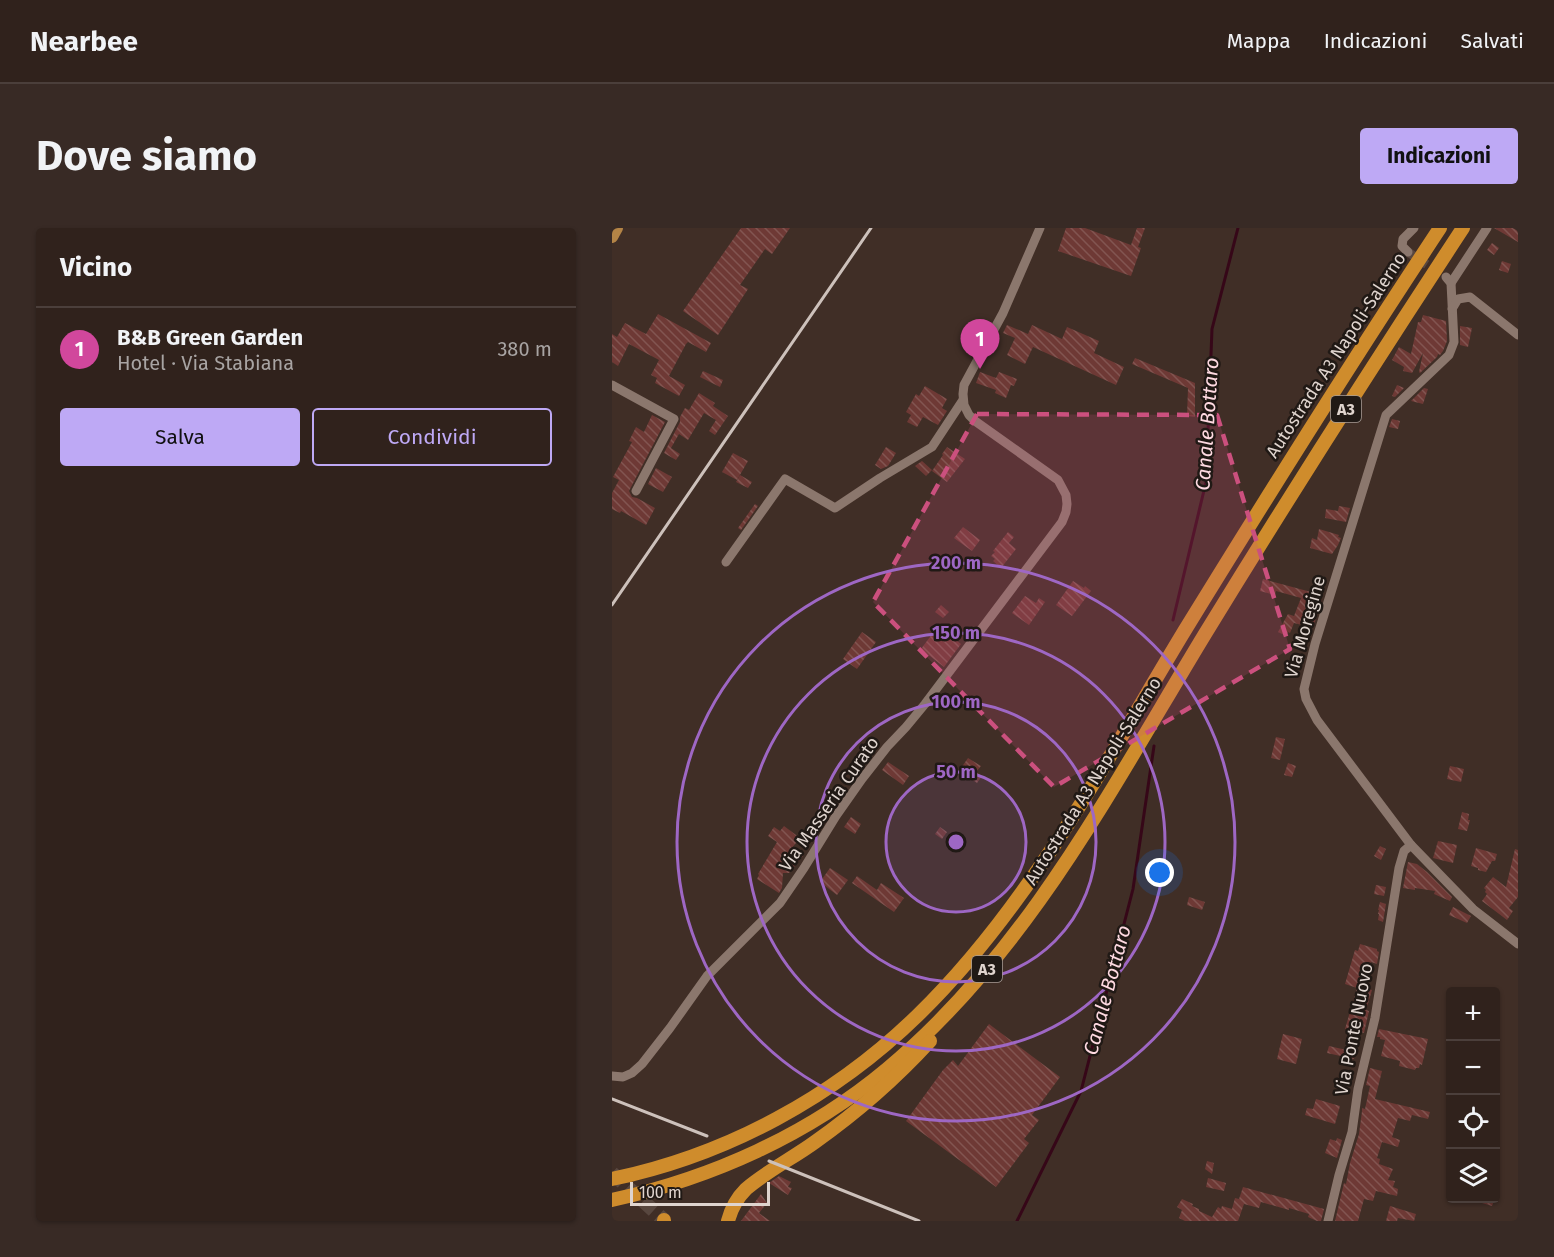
<!DOCTYPE html>
<html lang="it">
<head>
<meta charset="utf-8">
<style>
	:root { --surface:#30221c; --page:#382a25; --text:#f1f3f6; --muted:#a8a4a3; --line:#4b3f3b; --accent:#bea9f5 }
	body { margin:0; font-family:"Fira Sans",sans-serif; background:var(--page); color:var(--text) }
	.controls { position:absolute; right:18px; bottom:18px; display:grid; overflow:hidden; border-radius:6px; box-shadow:0 2px 4px #0004 }
	.controls button { width:54px; height:54px; display:grid; place-items:center; padding:0; border:0; border-bottom:2px solid var(--line); background:var(--surface); color:var(--text); font:30px sans-serif }
	.scale { position:absolute; left:18px; bottom:15px; width:140px; box-sizing:border-box; padding-left:6px; border:3px solid #dfd4ce; border-top:0; font-size:16px; line-height:21px; white-space:nowrap; color:#dfd4ce; -webkit-text-stroke:4px #201915; paint-order:stroke }
	.you { position:absolute; left:548px; top:645px; width:21px; height:21px; margin:-15px; border:4px solid #fff; border-radius:50%; background:#1a73e8; box-shadow:0 0 0 9px #1a73e833 }
	.badge { display:grid; place-items:center; width:39px; height:39px; border-radius:50%; background:var(--accent); color:#fff; font-size:20px; font-weight:700 }
	.pin { position:absolute; translate:-50% -50px; filter:drop-shadow(0 2px 3px #0008) }
	.pin::after { content:''; position:absolute; top:32px; width:21px; height:18px; background:inherit; clip-path:polygon(0 0,100% 0,50% 100%) }
	.list { margin:0; padding:0; list-style:none }
	h2 { display:flex; justify-content:space-between; align-items:center; height:78px; margin:0; padding:0 24px; font-size:26px }
	h2 small { font-size:20px; font-weight:400; color:var(--muted) }
	.list li { display:grid; grid-template-columns:39px 1fr auto; gap:18px; align-items:center; box-sizing:border-box; height:84px; padding:0 24px; border-top:2px solid var(--line) }
	.list b { display:block; font-size:22px; white-space:nowrap }
	.list p { margin:0; font-size:20px; white-space:nowrap; color:var(--muted) }
	.list em { font-size:20px; font-style:normal; color:var(--muted) }
	.actions { display:flex; gap:12px; padding:18px 24px }
	.actions a { flex:1; padding:14px 0; border:2px solid var(--accent); border-radius:6px; text-align:center; font-size:21px; color:var(--accent) }
	.actions .main { background:var(--accent); color:#111 }
	.icon { flex:none; width:33px; height:33px; fill:none; stroke:currentColor; stroke-width:2; stroke-linecap:round; stroke-linejoin:round }
	.map { position:relative; flex:none; width:906px; height:993px; overflow:hidden; border-radius:6px }
	header { display:flex; align-items:center; gap:36px; box-sizing:border-box; height:84px; padding:0 30px; background:var(--surface); border-bottom:2px solid var(--line) }
	header strong { font-size:28px }
	nav { display:flex; gap:33px; margin-inline-start:auto; font-size:21px }
	.intro { display:flex; align-items:center; justify-content:space-between; box-sizing:border-box; height:144px; padding:0 36px }
	h1 { margin:0; font-size:42px }
	.button { padding:15px 27px; border-radius:6px; background:var(--accent); color:#111; font-size:21px; font-weight:700 }
	main { display:flex; gap:36px; padding:0 36px }
	aside { flex:1; background:var(--surface); border-radius:6px; box-shadow:0 2px 4px #0004 }
	.map>svg:first-child { display:block }
	.lines { fill:none; stroke-linecap:round; stroke-linejoin:round }
	.stream { stroke:#360718; stroke-width:3 }
	.building { fill:url(#building-back-hatch) }
	.minor-tunnel { stroke:#58473f; stroke-width:9; stroke-dasharray:9 4.5; stroke-linecap:butt }
	.highway-tunnel { stroke:#58473f; stroke-width:14; stroke-dasharray:14 7; stroke-linecap:butt }
	.minor { stroke:#8b776d; stroke-width:9 }
	.major { stroke:#b48446; stroke-width:12 }
	.highway { stroke:#cf8c2c; stroke-width:14 }
	.rail { stroke:#cdc1bb; stroke-width:3 }
	.marked { fill:#cb507e; fill-opacity:0.2; stroke:#cb507e; stroke-width:4.5; stroke-dasharray:12 8; stroke-linejoin:round }
	.ring { fill:none; stroke:#9e67c4; stroke-width:3 }
	.labels { text-anchor:middle; stroke-width:5; stroke-linejoin:round; paint-order:stroke }
	.shield { fill:#201915; stroke:#a69c96; stroke-width:1.5 }
	.shield-label { font-size:16px; font-weight:bold; fill:#dfd4ce }
	.street-label { font-size:18px; fill:#dfd4ce; stroke:#201915 }
	.water-label { font-size:20px; font-style:italic; fill:#fed9e1; stroke:#201915 }
	.centre { fill:#9e67c4; stroke:#201915; stroke-width:3 }
	.ring-label { font-size:18px; text-anchor:middle; font-weight:bold; fill:#9e67c4; stroke:#201915; stroke-width:5; stroke-linejoin:round; paint-order:stroke }
</style>
</head>
<body>
<header>
<strong>Nearbee</strong>
<nav><a>Mappa</a><a>Indicazioni</a><a>Salvati</a></nav>
</header>
<div class="intro"><h1>Dove siamo</h1><a class="button">Indicazioni</a></div>
<main>
<aside>
<h2>Vicino<small></small></h2>
<ul class="list">
<li><span class="badge" style="background:#d1479c">1</span><div><b>B&amp;B Green Garden</b><p>Hotel · Via Stabiana</p></div><em>380 m</em></li>
</ul>
<div class="actions"><a class="main">Salva</a><a>Condividi</a></div>
</aside>
<div class="map">
<svg width="906" height="993" viewBox="0 0 906 993">
	<defs>
		<pattern id="building-back-hatch" width="6" height="6" patternUnits="userSpaceOnUse" patternTransform="scale(1.5)"><rect width="6" height="6" fill="#6e3935"/><path d="M-1 5l2 2M0 0l6 6M5-1l2 2" fill="none" stroke="#825551"/></pattern>
	</defs>
	<rect width="100%" height="100%" fill="#402e26"/>
	<g class="lines">
		<g class="stream">
			<polyline points="561,392 594,254 600,101 626,0"/>
			<polyline points="405,993 469,863 521,661 542,518"/>
		</g>
	</g>
	<g class="building">
		<polygon points="129,0 178,0 160,26 153,21 128,57 136,61 106,107 71,83"/>
		<polygon points="454,0 473,0 519,17 525,0 533,0 526,19 529,20 519,48 446,23"/>
		<polygon points="882,0 901,0 906,3 906,14"/>
		<polygon points="880,15 887,20 882,27 875,22"/>
		<polygon points="890,33 899,36 896,45 887,42"/>
		<polygon points="46,86 99,115 94,124 76,114 74,116 57,148 73,157 67,168 43,155 45,150 39,147 47,132 17,116 6,138 0,134 0,106 5,109 13,95 34,106"/>
		<polygon points="811,87 834,93 835,113 831,123 828,127 826,126 825,129 808,145 807,144 811,125 800,145 791,143 792,139 780,132 787,119 799,126 806,94 809,94"/>
		<polygon points="395,97 416,106 420,97 450,111 455,99 487,113 482,125 512,139 504,157 421,119 413,136 395,127 403,110 391,105"/>
		<polygon points="848,98 860,100 856,119 848,117"/>
		<polygon points="523,130 583,155 583,189 575,188 576,160 520,136"/>
		<polygon points="91,143 111,152 108,159 88,149"/>
		<polygon points="368,144 384,150 387,144 405,151 402,158 399,157 394,170 383,165 384,162 364,155"/>
		<polygon points="785,157 792,160 783,169 780,168"/>
		<polygon points="313,158 335,171 330,180 335,183 326,197 311,189 305,199 295,194 299,187 294,184 304,166 307,168"/>
		<polygon points="812,160 816,161 811,176 799,173"/>
		<polygon points="87,165 103,175 101,178 116,188 103,207 97,203 104,192 92,185 76,212 67,206 59,220 68,226 64,232 52,225 68,194 68,189 73,180 77,182"/>
		<polygon points="40,187 53,194 17,263 20,269 25,270 43,280 34,297 9,283 8,285 0,281 0,265 7,252 1,249 20,214 17,213 24,199 32,204"/>
		<polygon points="780,191 788,193 786,201 777,199"/>
		<polygon points="274,219 284,225 276,238 269,241 263,237"/>
		<polygon points="335,219 353,231 335,254 320,243 331,227 330,226"/>
		<polygon points="121,225 136,233 125,252 110,244"/>
		<polygon points="310,233 320,242 314,248 303,238"/>
		<polygon points="44,240 60,249 51,264 36,256"/>
		<polygon points="128,247 140,254 136,260 124,254"/>
		<polygon points="143,276 146,278 129,302 126,300"/>
		<polygon points="727,278 738,280 734,294 713,290 714,281 726,283"/>
		<polygon points="351,299 368,312 360,323 342,310"/>
		<polygon points="707,301 727,307 726,309 729,310 726,317 720,326 698,320 700,310 705,312"/>
		<polygon points="396,304 402,309 397,315 404,321 389,340 381,333 383,331 379,328 383,324 381,323"/>
		<polygon points="651,351 699,364 698,369 710,371 701,400 682,395 678,405 676,404 674,408 666,404 676,386 682,388 689,370 664,363 663,367 648,363"/>
		<polygon points="461,353 472,360 473,358 479,363 460,388 444,377"/>
		<polygon points="413,368 424,375 427,370 433,374 417,397 400,385"/>
		<polygon points="329,377 337,384 331,390 323,384"/>
		<polygon points="326,398 349,416 332,439 309,421"/>
		<polygon points="250,404 264,414 245,441 231,431"/>
		<polygon points="664,509 673,511 668,532 659,530"/>
		<polygon points="356,530 369,538 364,544 370,548 365,555 347,543"/>
		<polygon points="276,534 297,548 291,557 270,542"/>
		<polygon points="676,535 684,538 680,549 672,547"/>
		<polygon points="838,538 852,541 849,554 835,551"/>
		<polygon points="850,584 857,586 856,592 858,592 855,603 846,601"/>
		<polygon points="239,589 249,596 243,606 232,599"/>
		<polygon points="172,598 188,610 179,621 191,628 177,645 171,645 170,660 167,665 145,651 147,647 146,646 165,614 156,608 162,599 168,603"/>
		<polygon points="328,599 335,604 330,611 323,606"/>
		<polygon points="826,613 845,617 841,635 821,630"/>
		<polygon points="768,618 774,621 769,632 762,628"/>
		<polygon points="864,620 885,626 883,633 880,633 874,644 866,642 866,640 859,638"/>
		<polygon points="903,621 906,622 906,669 897,680 901,683 895,692 870,673 875,666 873,664 874,662 872,660 881,649 894,659"/>
		<polygon points="796,634 805,636 815,644 840,669 838,673 822,666 823,663 803,660 803,662 791,660"/>
		<polygon points="218,640 236,652 225,667 208,654"/>
		<polygon points="245,648 265,662 269,655 292,670 282,684 240,655"/>
		<polygon points="764,657 774,659 772,668 762,666"/>
		<polygon points="577,669 593,674 590,682 575,677"/>
		<polygon points="768,674 774,676 771,694 766,692 767,686 766,686 767,682 766,682"/>
		<polygon points="841,679 859,688 855,695 837,687"/>
		<polygon points="748,716 765,721 765,723 767,724 765,736 759,734 751,759 760,762 754,782 757,783 752,805 733,801 745,760 733,756 743,722 746,723"/>
		<polygon points="377,796 448,849 420,887 427,892 412,911 417,915 384,959 294,893 331,842 341,832 346,838"/>
		<polygon points="767,801 816,811 810,837 808,836 807,840 804,840 803,842 787,838 788,833 769,828 773,812 768,811 768,809 765,809"/>
		<polygon points="671,806 690,811 684,836 665,831"/>
		<polygon points="717,818 743,824 742,831 715,825"/>
		<polygon points="758,840 770,843 763,871 818,884 816,891 800,887 798,893 786,890 780,909 788,912 786,919 770,914 765,930 768,931 767,936 781,941 776,952 783,953 781,959 786,961 785,968 764,963 761,973 752,971 746,993 723,993 732,955 734,956 738,935 747,906 750,883 750,880 753,881 758,858 754,857"/>
		<polygon points="704,871 728,878 723,896 693,887 695,880 701,881"/>
		<polygon points="725,910 730,912 725,930 713,925 718,911 724,913"/>
		<polygon points="595,933 602,935 600,946 593,941"/>
		<polygon points="167,948 179,954 176,959 180,960 176,967 157,955"/>
		<polygon points="596,950 614,955 612,963 594,959"/>
		<polygon points="631,959 712,981 709,993 705,993 696,989 697,986 677,980 677,982 649,974 647,980 632,976 626,993 573,993 567,990 570,982 565,979 570,971 581,976 580,978 587,981 587,983 600,989 606,979 609,981 610,978 620,981 623,970 627,971"/>
		<polygon points="149,966 155,975 147,985 158,993 129,993"/>
		<polygon points="861,970 883,970 880,978 860,972"/>
		<polygon points="778,978 804,986 802,993 786,990 785,993 774,993"/>
	</g>
	<g class="lines">
		<polyline class="minor-tunnel" points="796,24 826,44"/>
		<polyline class="highway-tunnel" points="0,945 52,992"/>
		<g class="minor">
			<polyline points="796,24 790,18 791,11 802,0"/>
			<polyline points="834,49 839,55 842,114 837,127 774,187 703,416 692,461 694,471 705,492 799,617 861,681 906,716"/>
			<polyline points="839,55 875,0"/>
			<polyline points="840,81 846,71 858,69 906,107"/>
			<polyline points="0,157 62,191 24,263"/>
			<polyline points="114,334 173,251 223,280 268,250 320,219 351,172"/>
			<polyline points="0,848 11,849 20,845 30,836 58,800 95,748 168,675 192,640 224,588 250,551 275,519 294,499 313,476 450,294 454,284 455,276 454,267 446,252 363,193 357,187 352,177 351,166 352,157 391,85 428,0"/>
			<polyline points="716,993 727,947 740,904 746,861 763,790 787,640 792,623 799,617"/>
		</g>
		<polyline class="major" points="0,9 5,0"/>
		<g class="highway">
			<path d="M0 951C115 927 222 869 306 787 418 678 493 534 573 402 656 267 740 133 828 0"/>
			<path d="M0 972C100 950 196 907 275 841 415 725 500 559 593 406 677 269 763 134 851 0"/>
			<polyline points="52,992 52,993"/>
			<path d="M116 993C119 981 125 970 134 961 155 943 181 930 203 914 244 885 284 850 318 813"/>
		</g>
		<g class="rail">
			<polyline points="0,377 259,0"/>
			<polyline points="0,871 95,908"/>
			<polyline points="157,933 307,993"/>
		</g>
	</g>
	<path class="marked" d="M365 186 605 187 678 421 442 559 261 374Z"/>
	<circle cx="344" cy="614" r="70" fill="#9e67c4" fill-opacity=".12"/>
	<g class="ring">
		<circle cx="344" cy="614" r="70"/>
		<circle cx="344" cy="614" r="140"/>
		<circle cx="344" cy="614" r="209"/>
		<circle cx="344" cy="614" r="279"/>
	</g>
	<g class="labels">
		<g class="shield">
			<rect x="719" y="168" width="30" height="26" rx="4.5"/>
			<rect x="360" y="728" width="30" height="26" rx="4.5"/>
		</g>
		<g class="shield-label">
			<text x="734" y="187">A3</text>
			<text x="375" y="747">A3</text>
		</g>
		<g class="street-label">
			<text transform="translate(724 127) rotate(-57)" y="6">Autostrada A3 Napoli-Salerno</text>
			<text transform="translate(693 399) rotate(-74)" y="6">Via Moregine</text>
			<text transform="translate(481 553) rotate(-58)" y="6">Autostrada A3 Napoli-Salerno</text>
			<text transform="translate(217 576) rotate(-55)" y="6">Via Masseria Curato</text>
			<text transform="translate(742 801) rotate(-79)" y="6">Via Ponte Nuovo</text>
		</g>
		<g class="water-label">
			<text transform="translate(595 196) rotate(-86)" y="7">Canale Bottaro</text>
			<text transform="translate(495 762) rotate(-75)" y="7">Canale Bottaro</text>
		</g>
	</g>
	<circle cx="344" cy="614" r="9" class="centre"/>
	<g class="ring-label">
		<text x="344" y="341">200 m</text>
		<text x="344" y="411">150 m</text>
		<text x="344" y="480">100 m</text>
		<text x="344" y="550">50 m</text>
	</g>
</svg>
<div class="controls">
<button>+</button>
<button>−</button>
<button><svg class="icon" aria-label="locate" viewBox="0 0 24 24"><circle cx="12" cy="12" r="6"/><path d="M12 2v4M12 18v4M2 12h4M18 12h4"/></svg></button>
<button><svg class="icon" aria-label="layers" viewBox="0 0 24 24"><path d="M12 4l9 5-9 5-9-5zM3 14l9 5 9-5"/></svg></button>
</div>
<div class="scale">100 m</div>
<div class="you"></div>
<div class="pin badge" style="left:368px;top:141px;background:#d1479c">1</div>
</div>
</main>
</body>
</html>
